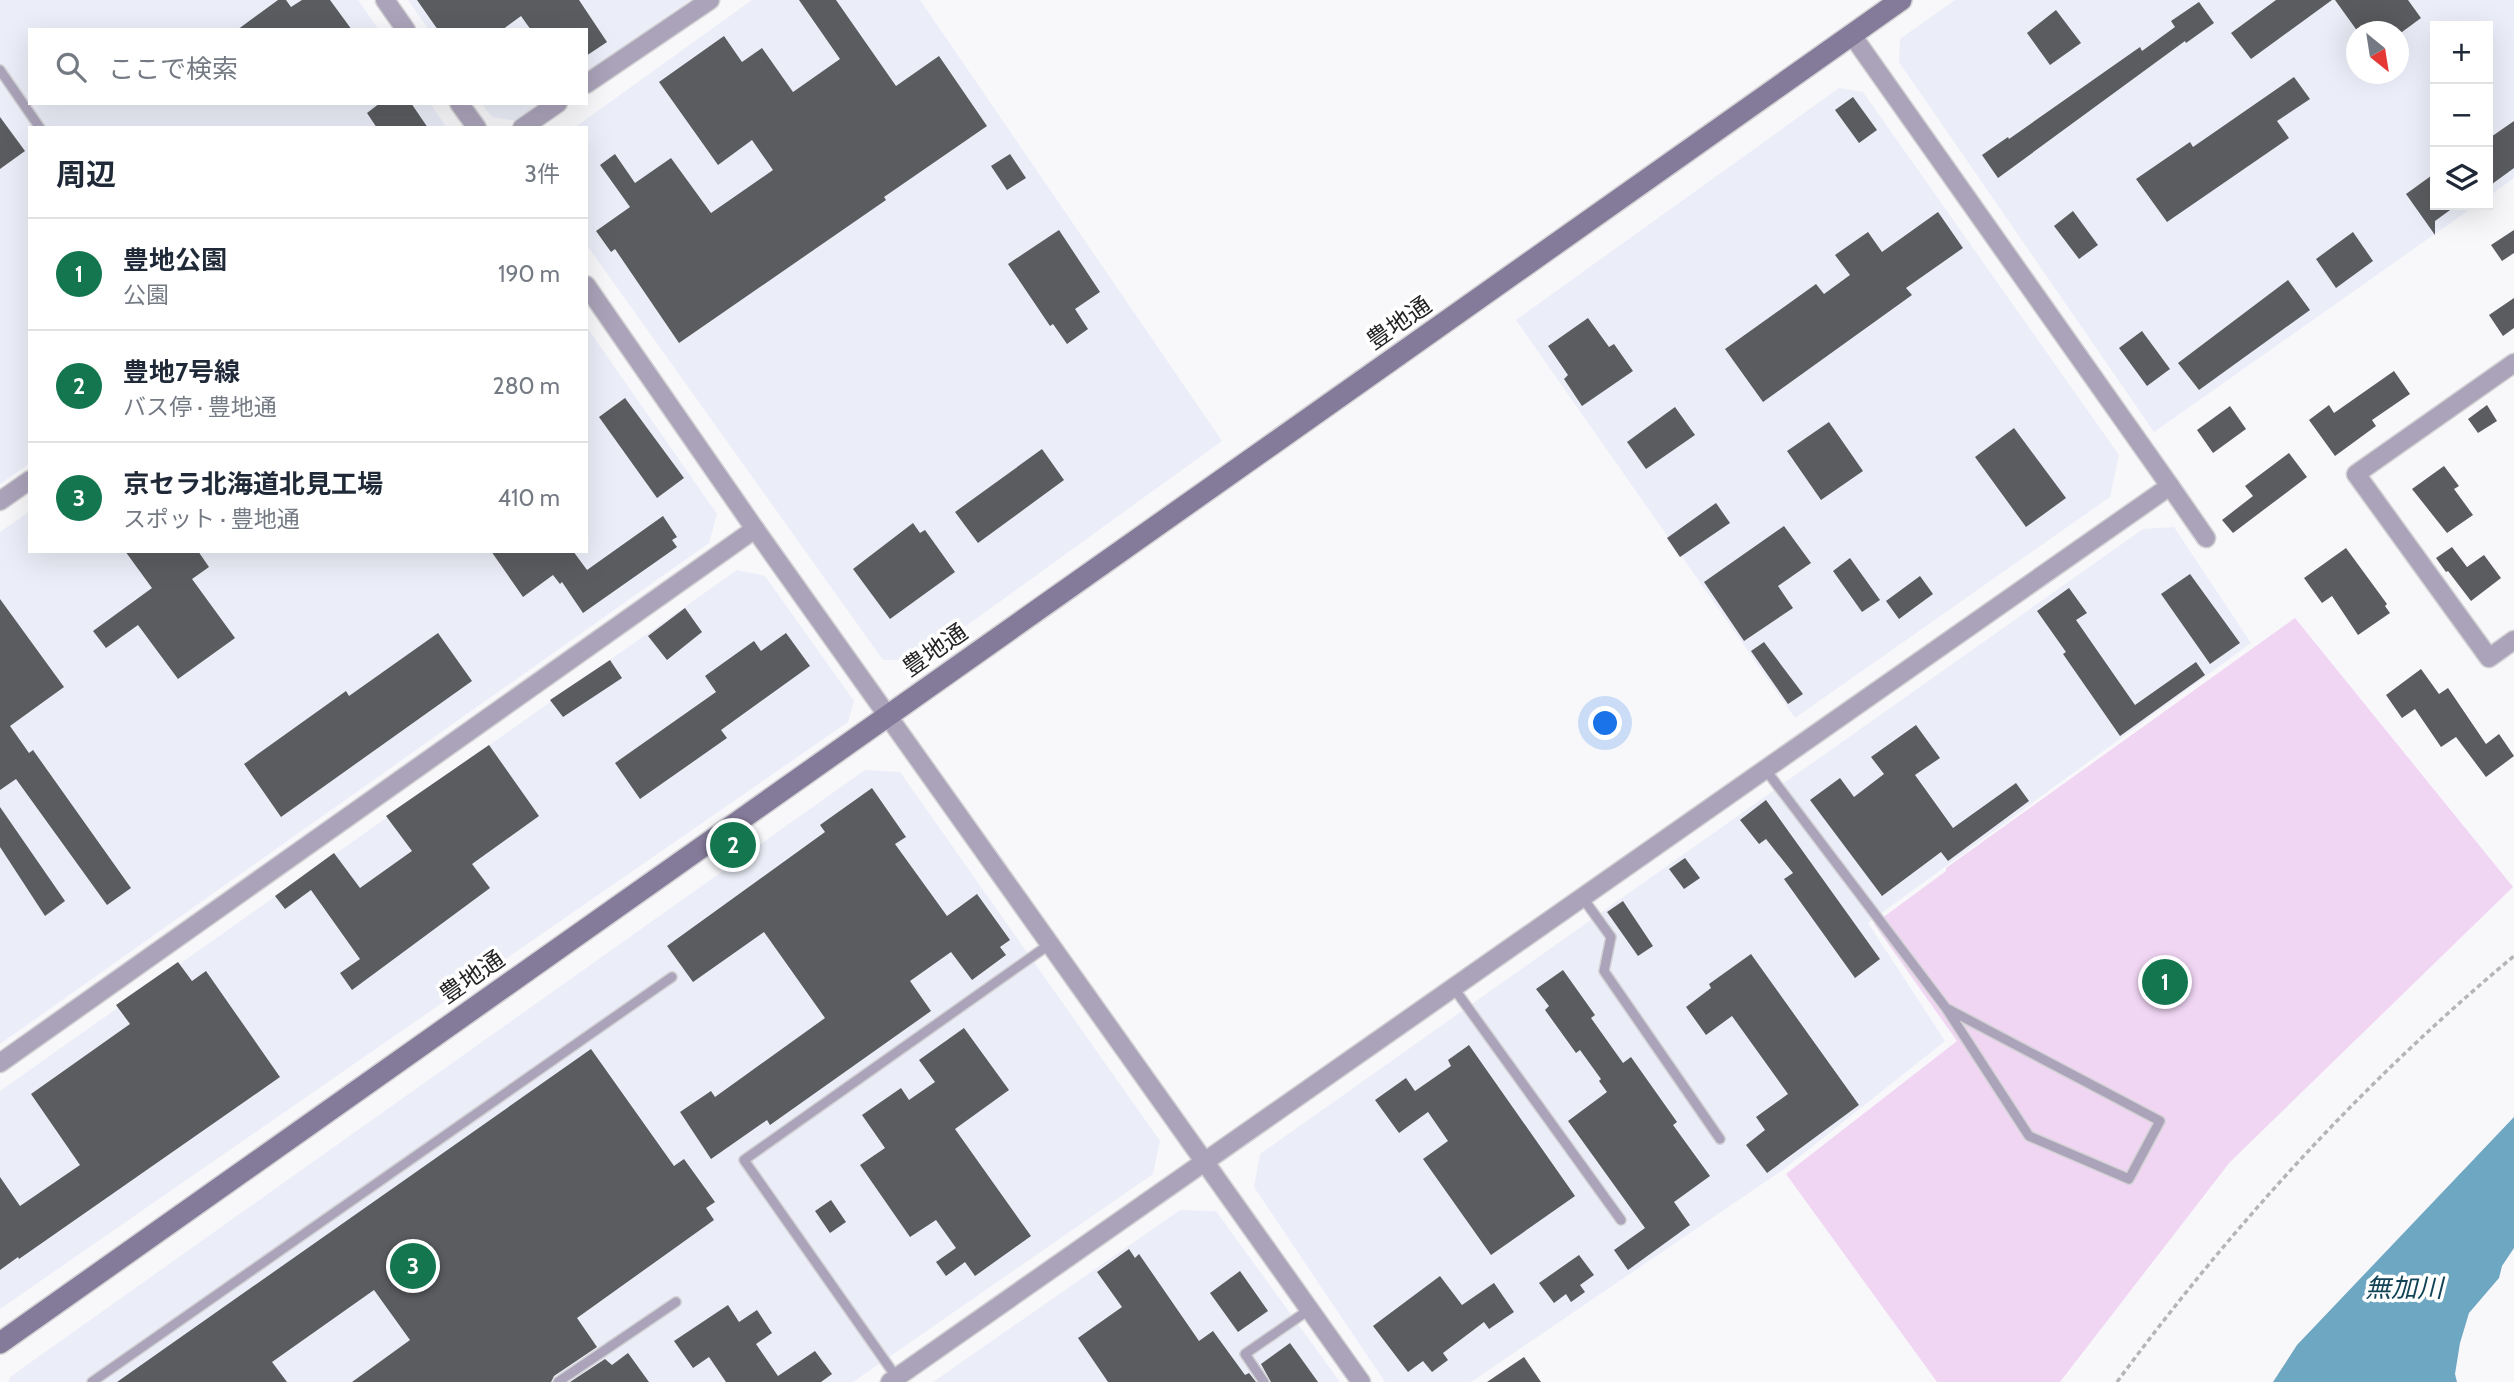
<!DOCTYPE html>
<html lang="ja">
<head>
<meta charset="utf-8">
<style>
	:root { --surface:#fff; --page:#f6f6f7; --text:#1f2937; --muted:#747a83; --line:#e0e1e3; --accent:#13764e }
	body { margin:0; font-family:Cabin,"Noto Sans JP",sans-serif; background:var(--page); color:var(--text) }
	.controls { position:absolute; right:21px; top:21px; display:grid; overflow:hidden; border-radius:0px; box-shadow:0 7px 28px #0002 }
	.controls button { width:63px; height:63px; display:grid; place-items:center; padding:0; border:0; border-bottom:2px solid var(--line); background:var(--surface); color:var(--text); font:35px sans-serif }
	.compass { position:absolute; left:2346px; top:21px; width:63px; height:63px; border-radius:50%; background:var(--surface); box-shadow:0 7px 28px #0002; rotate:150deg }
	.you { position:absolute; left:1606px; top:724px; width:24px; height:24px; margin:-18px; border:5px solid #fff; border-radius:50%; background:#1a73e8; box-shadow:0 0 0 10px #1a73e833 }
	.badge { display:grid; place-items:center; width:46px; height:46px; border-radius:50%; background:var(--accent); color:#fff; font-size:23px; font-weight:700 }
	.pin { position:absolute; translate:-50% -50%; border:4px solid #fff; box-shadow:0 2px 7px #0006 }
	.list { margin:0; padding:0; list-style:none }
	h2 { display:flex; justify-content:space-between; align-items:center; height:91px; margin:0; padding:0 28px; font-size:30px }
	h2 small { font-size:23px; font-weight:400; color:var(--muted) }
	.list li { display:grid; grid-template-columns:46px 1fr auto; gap:21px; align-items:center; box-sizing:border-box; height:112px; padding:0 28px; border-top:2px solid var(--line) }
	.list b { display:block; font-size:26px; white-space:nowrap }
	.list p { margin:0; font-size:23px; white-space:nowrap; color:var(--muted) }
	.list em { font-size:23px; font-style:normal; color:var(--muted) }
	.icon { flex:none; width:38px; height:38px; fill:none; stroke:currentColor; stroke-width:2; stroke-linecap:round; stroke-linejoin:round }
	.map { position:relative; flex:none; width:2514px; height:1382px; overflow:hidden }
	.search { position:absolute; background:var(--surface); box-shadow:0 7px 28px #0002; left:28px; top:28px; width:560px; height:77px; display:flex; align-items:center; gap:18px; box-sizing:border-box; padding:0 24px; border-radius:0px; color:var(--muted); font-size:26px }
	.panel { position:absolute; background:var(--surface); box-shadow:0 7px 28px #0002; left:28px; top:126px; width:560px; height:427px; border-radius:0px }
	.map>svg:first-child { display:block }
	.built { fill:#ebedf8; fill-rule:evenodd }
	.green { fill:#f1d6f4 }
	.water { fill:#6ea7c2 }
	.building { fill:#5b5c5f }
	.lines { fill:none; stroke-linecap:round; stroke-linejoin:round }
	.lane-casing { stroke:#d2d2d4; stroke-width:12 }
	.street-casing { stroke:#d2d2d4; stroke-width:21 }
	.secondary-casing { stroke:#d2d2d4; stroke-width:24 }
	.path { stroke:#b5b5b8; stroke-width:3.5; stroke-dasharray:5 3.5; stroke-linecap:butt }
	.lane { stroke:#aaa3b9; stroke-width:9 }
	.street { stroke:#aaa3b9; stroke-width:18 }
	.secondary { stroke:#847a99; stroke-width:21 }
	.labels { text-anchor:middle; stroke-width:7; stroke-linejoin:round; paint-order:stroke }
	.street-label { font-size:24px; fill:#242425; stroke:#fff }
	.water-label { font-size:26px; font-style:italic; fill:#134357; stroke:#fff }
</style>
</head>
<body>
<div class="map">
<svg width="2514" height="1382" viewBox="0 0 2514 1382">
	<rect width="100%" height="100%" fill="#f8f8fb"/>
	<g class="built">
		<polygon points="0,0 358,0 379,30 30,30 30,103 430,103 447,128 30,128 30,463 0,484"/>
		<polygon points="408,0 690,0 586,73 586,30 429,30"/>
		<polygon points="752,0 920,0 1222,441 919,660 883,660 586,244 586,128 574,128"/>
		<path d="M1955 0H2514V178L2488 197V26H2435V205H2476L2154 432 1899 62 1900 39ZM2356 32H2398V74H2356Z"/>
		<polygon points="1839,88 1863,92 2119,455 2110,497 1795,718 1516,320"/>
		<polygon points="481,103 542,103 517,121 492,117"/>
		<polygon points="586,326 717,514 709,543 0,1044 0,532 30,511 30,551 586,551"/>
		<polygon points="2174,527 2251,643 1868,923 1945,1041 1784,1169 1471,1382 1385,1382 1254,1187 1260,1154 2143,529"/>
		<polygon points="737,570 765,576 854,701 848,722 0,1309 0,1091"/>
		<polygon points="865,770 900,772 1160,1141 1153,1174 853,1382 9,1382 10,1377"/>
		<polygon points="1180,1210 1216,1211 1340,1382 933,1382"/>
	</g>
	<polygon class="green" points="2295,618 2513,887 2230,1162 2060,1382 1937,1382 1786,1174 1957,1041 1874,924 1946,871 1946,868"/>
	<polygon class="water" points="2514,1117 2514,1248 2502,1266 2499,1278 2469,1313 2460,1343 2455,1374 2457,1382 2273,1382 2297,1345"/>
	<g class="building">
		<polygon points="278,0 286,0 291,7 302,0 330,0 352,30 237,30"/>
		<polygon points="417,0 579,0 607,42 586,56 586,30 531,30 521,16 502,30 438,30"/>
		<polygon points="799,0 836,0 896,86 939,56 987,126 884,197 886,200 679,343 615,249 611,252 596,231 630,207 600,165 615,154 635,183 671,158 711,213 773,170 752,140 718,165 659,82 724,36 742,62 762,48 793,92 840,59"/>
		<polygon points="2276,0 2332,0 2251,59 2231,33"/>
		<polygon points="2335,0 2408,0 2421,18 2402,32 2358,32"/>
		<polygon points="2199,2 2214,23 2186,43 2185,41 1998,178 1982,155 2008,137 2009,139 2140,47 2142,51 2175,27 2171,21"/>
		<polygon points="2056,10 2081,43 2050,65 2027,33"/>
		<polygon points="2294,77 2310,99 2277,121 2289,138 2167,222 2136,179 2190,142 2193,147"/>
		<polygon points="1853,97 1877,130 1859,143 1835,110"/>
		<polygon points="380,103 411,103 428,128 377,128 367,113"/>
		<polygon points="0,117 25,151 0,169"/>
		<polygon points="2514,121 2514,168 2488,187 2488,139"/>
		<polygon points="1010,154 1026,178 1007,190 991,166"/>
		<polygon points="2435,173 2435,205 2457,205 2435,221 2435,235 2406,194"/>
		<polygon points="2073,211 2098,245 2079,259 2054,226"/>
		<polygon points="1938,212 1963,248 1906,288 1912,295 1763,402 1725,349 1816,284 1824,294 1850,275 1835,255 1868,232 1882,252"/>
		<polygon points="1059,230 1100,292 1075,309 1088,329 1067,344 1053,324 1050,326 1008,264"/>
		<polygon points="2514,230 2514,253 2502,261 2491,245"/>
		<polygon points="2353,232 2373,261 2336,288 2316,259"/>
		<polygon points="2288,280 2310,310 2199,390 2178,363"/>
		<polygon points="2514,298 2514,328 2503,336 2489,315"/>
		<polygon points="1588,318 1609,347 1614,344 1633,371 1582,406 1564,379 1568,375 1548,346"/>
		<polygon points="2142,331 2170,369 2147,386 2119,348"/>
		<polygon points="2394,371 2410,394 2372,420 2376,426 2335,456 2309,420 2329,405 2334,413"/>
		<polygon points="625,398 684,478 657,498 599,417"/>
		<polygon points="2487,405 2497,421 2478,433 2468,419"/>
		<polygon points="2230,406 2246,429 2213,453 2197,430"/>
		<polygon points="1675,407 1695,435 1646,469 1627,442"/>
		<polygon points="1829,422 1863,471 1821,500 1787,451"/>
		<polygon points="2014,428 2066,498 2026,527 1975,457"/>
		<polygon points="1042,449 1064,480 978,543 955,512"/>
		<polygon points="2289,453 2307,477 2233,533 2222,520 2253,496 2245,486"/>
		<polygon points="2444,466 2459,486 2454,489 2473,515 2447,533 2412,489"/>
		<polygon points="1716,503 1730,523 1680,557 1667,538"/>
		<polygon points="663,516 677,537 672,540 677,547 583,613 562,582 560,584 553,575 523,597 491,551 573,551 587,570"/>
		<polygon points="913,523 920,533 925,530 955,572 890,619 853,569"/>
		<polygon points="1784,526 1811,563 1778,586 1793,608 1744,641 1704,582"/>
		<polygon points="2452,547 2467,567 2484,555 2501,578 2471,601 2448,571 2446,572 2436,558"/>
		<polygon points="2346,548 2387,604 2385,606 2390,613 2358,635 2332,596 2322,603 2304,578"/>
		<polygon points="125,551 198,551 209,567 192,579 235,638 178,679 138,625 106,648 93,631 152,588"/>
		<polygon points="1850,558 1880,600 1862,612 1833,571"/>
		<polygon points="2190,574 2240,643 2210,664 2161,594"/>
		<polygon points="1920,576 1933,594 1899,619 1886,601"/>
		<polygon points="2069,588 2087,613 2076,620 2135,705 2196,662 2205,675 2120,736 2063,654 2066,652 2037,611"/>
		<polygon points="0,599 64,687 10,726 29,753 33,750 131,888 107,905 16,779 0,790"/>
		<polygon points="685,608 702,632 667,660 648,636"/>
		<polygon points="438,633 472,681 281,817 244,764 346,691 349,696"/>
		<polygon points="786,633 810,666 721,730 727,738 640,799 615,763 716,692 705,676 754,641 761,651"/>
		<polygon points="1764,642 1803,694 1788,704 1751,651"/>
		<polygon points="610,660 622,678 563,717 550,700"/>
		<polygon points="2421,669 2439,694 2448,688 2486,744 2499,734 2514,756 2486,777 2456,737 2441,747 2415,709 2402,718 2386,695"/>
		<polygon points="1916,725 1940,758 1915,775 1953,828 2016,783 2029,801 1948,861 1941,852 1882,896 1810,800 1840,778 1854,797 1884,774 1871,757"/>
		<polygon points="489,745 539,816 472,864 490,888 352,990 340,973 360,959 311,890 285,909 275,896 334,853 360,888 412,851 386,816"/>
		<polygon points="872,788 906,837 895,844 947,916 977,894 1010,940 1000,947 1006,955 972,980 951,952 910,981 931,1011 770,1125 767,1120 711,1159 680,1112 711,1091 715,1097 825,1018 764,932 693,982 667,946 825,832 820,825"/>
		<polygon points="1766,800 1880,959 1855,978 1784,879 1793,873 1766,839 1759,844 1740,820"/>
		<polygon points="0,807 65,901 45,916 0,847"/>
		<polygon points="1685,858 1700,878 1684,889 1669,869"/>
		<polygon points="1623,901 1653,946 1638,956 1607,912"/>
		<polygon points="1751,954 1859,1105 1767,1173 1746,1145 1765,1130 1756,1117 1788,1094 1732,1016 1706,1035 1686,1007 1711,988 1709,984"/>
		<polygon points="178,962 192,981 206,971 280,1077 19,1259 18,1257 0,1270 0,1177 20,1206 80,1165 31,1094 130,1024 116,1005"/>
		<polygon points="1563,970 1595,1015 1591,1018 1623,1063 1631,1057 1677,1122 1673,1125 1710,1176 1674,1202 1690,1225 1628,1270 1614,1250 1645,1228 1568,1121 1607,1092 1599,1081 1601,1079 1580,1050 1576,1053 1545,1010 1549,1006 1536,989"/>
		<polygon points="964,1028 1009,1090 955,1129 1031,1236 975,1276 965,1262 946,1276 936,1262 956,1248 936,1220 910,1237 860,1165 885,1148 862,1115 901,1088 909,1100 935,1082 919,1060"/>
		<polygon points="1469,1045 1575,1196 1491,1255 1423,1159 1448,1141 1428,1112 1399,1133 1375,1100 1406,1078 1415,1091 1451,1066 1448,1060"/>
		<polygon points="591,1049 674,1166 684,1159 715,1202 706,1208 714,1220 577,1318 597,1347 554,1376 551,1382 352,1382 410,1340 374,1290 272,1362 287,1382 117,1382"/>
		<polygon points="831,1200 846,1222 830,1233 815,1211"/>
		<polygon points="1129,1249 1135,1258 1139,1254 1199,1341 1213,1331 1245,1375 1249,1373 1256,1382 1108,1382 1078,1338 1122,1307 1097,1272"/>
		<polygon points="1579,1255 1594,1275 1580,1285 1585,1292 1571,1302 1566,1294 1554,1303 1539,1283"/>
		<polygon points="1240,1271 1268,1311 1238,1332 1210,1293"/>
		<polygon points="1440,1276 1462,1305 1494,1283 1514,1312 1489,1329 1484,1322 1443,1353 1448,1360 1432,1372 1423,1361 1408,1372 1373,1326"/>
		<polygon points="728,1305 739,1322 757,1310 772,1333 756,1344 778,1376 815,1351 832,1374 821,1382 726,1382 709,1357 693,1368 674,1341"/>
		<polygon points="1290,1343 1318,1382 1271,1382 1261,1364"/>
		<polygon points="628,1353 649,1382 570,1382 605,1359 612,1365"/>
		<polygon points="1524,1357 1541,1382 1487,1382"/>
	</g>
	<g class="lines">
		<g class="lane-casing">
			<g id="lane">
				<polyline points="0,70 40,128"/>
				<polyline points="1765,769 1946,1008 2160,1121 2129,1179 2029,1136 1946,1008"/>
				<polyline points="1582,897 1611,937 1604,971 1720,1139"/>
				<polyline points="1453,987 1621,1220"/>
				<polyline points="897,1378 744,1160 1050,944"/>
				<polyline points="92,1382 672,977"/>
				<polyline points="558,1382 676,1302"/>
				<polyline points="1264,1382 1245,1354 1310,1309"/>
			</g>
		</g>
		<g class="street-casing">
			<g id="street">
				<polyline points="385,0 406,30"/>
				<polyline points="586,84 710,0"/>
				<polyline points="459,103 477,128"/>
				<polyline points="522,128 558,103"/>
				<polyline points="586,285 755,529 1361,1382"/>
				<polyline points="2514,363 2356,474 2489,658 2514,640"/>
				<polyline points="2170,486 2206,538"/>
				<polyline points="0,501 30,480"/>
				<polyline points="0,1063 755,529"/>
				<polyline points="890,1382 2170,486 1852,35"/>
			</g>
		</g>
		<g class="secondary-casing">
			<polyline id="secondary" points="0,1343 1901,0"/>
		</g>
		<path class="path" d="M2117 1382C2233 1225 2364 1081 2514 956"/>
		<use href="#lane" class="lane"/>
		<use href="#street" class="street"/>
		<use href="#secondary" class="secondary"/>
	</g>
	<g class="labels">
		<g class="street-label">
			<text transform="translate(1399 323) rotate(-35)" y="8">豊地通</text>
			<text transform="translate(935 650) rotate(-35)" y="8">豊地通</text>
			<text transform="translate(472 977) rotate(-35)" y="8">豊地通</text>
		</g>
		<g class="water-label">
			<text x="2404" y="1297">無加川</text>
		</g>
	</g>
</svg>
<div class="controls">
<button>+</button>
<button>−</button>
<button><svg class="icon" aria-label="layers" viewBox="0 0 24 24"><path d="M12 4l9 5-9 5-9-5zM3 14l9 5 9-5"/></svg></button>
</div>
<svg class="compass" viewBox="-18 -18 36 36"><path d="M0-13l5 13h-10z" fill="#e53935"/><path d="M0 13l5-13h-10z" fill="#747a83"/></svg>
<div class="you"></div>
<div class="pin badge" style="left:2165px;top:982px">1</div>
<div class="pin badge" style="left:733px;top:845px">2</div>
<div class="pin badge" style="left:413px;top:1266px">3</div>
<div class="search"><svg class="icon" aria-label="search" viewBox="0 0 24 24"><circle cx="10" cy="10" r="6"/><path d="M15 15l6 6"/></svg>ここで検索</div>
<section class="panel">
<h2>周辺<small>3件</small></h2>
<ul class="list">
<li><span class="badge">1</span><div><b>豊地公園</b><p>公園</p></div><em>190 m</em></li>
<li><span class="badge">2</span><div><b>豊地7号線</b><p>バス停 · 豊地通</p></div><em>280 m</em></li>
<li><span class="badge">3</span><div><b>京セラ北海道北見工場</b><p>スポット · 豊地通</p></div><em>410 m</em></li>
</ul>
</section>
</div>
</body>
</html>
